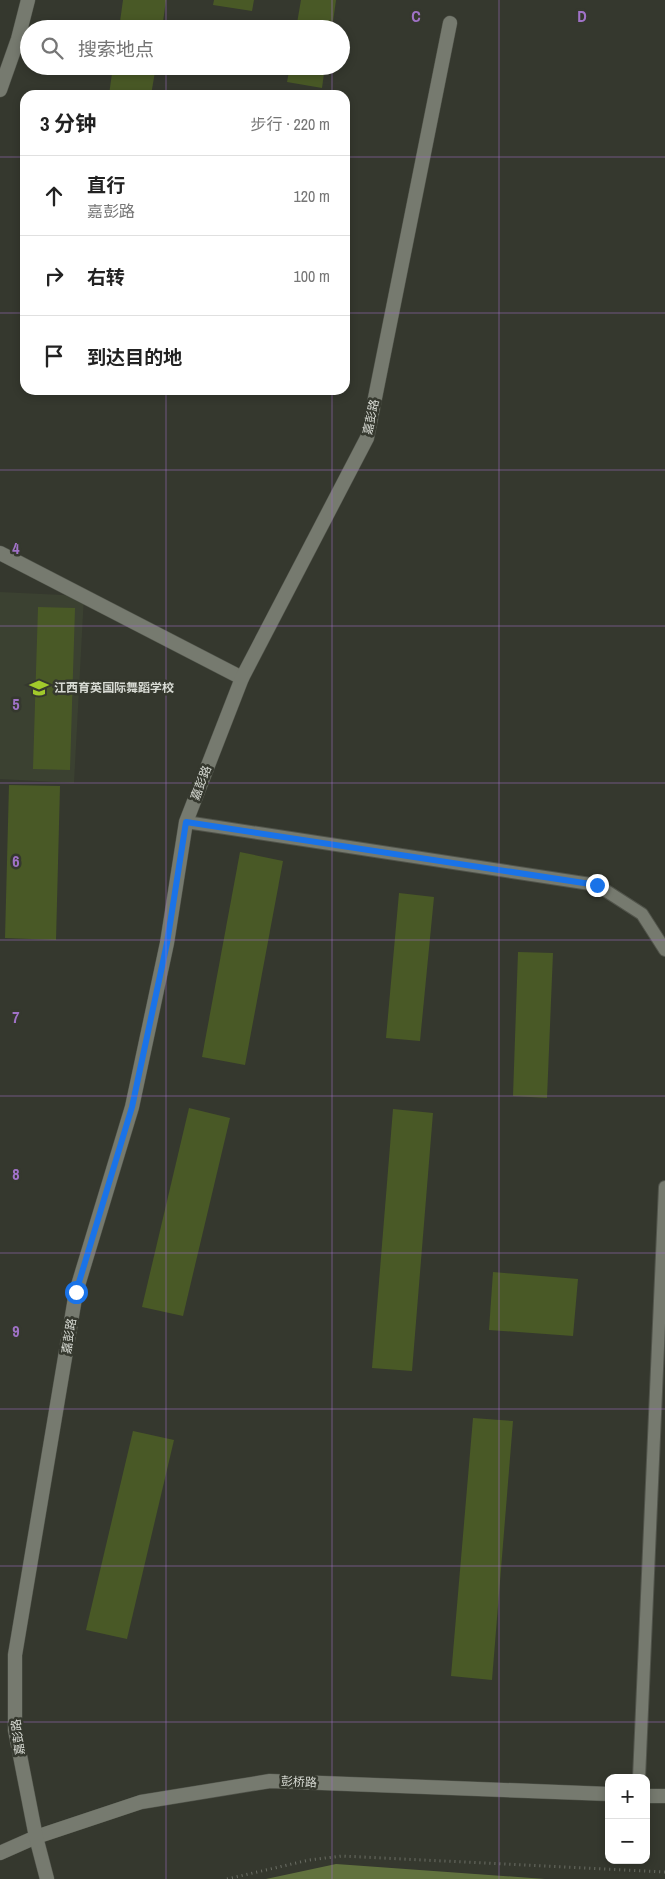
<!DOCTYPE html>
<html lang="zh">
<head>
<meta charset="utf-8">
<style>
	:root { --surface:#fff; --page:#f2f2f2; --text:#222; --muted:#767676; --line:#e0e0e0 }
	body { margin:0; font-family:"Archivo Narrow","Noto Sans SC",sans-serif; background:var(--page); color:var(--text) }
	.controls { position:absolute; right:15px; bottom:15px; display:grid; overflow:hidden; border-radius:10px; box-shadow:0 2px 8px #0003 }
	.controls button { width:45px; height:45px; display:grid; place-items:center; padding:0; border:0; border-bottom:1px solid var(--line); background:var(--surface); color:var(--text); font:25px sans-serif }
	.stop { position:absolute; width:15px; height:15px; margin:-11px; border:4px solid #1a73e8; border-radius:50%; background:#fff }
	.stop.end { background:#1a73e8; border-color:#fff; box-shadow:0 1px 5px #0008 }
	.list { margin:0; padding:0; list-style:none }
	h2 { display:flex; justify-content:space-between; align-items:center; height:65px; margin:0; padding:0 20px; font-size:21px }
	h2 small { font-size:16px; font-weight:400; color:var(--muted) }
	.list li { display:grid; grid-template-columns:32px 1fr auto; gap:15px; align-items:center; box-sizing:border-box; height:80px; padding:0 20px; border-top:1px solid var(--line) }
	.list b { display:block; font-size:19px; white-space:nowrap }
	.list p { margin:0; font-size:16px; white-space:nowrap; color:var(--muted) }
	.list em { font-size:16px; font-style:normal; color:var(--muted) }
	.icon { flex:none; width:28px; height:28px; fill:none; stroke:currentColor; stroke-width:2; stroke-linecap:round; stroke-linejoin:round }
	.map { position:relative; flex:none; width:665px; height:1879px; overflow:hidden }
	.search { position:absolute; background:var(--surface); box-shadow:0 2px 8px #0003; left:20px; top:20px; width:330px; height:55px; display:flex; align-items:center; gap:12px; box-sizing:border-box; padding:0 18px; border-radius:28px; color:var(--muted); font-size:19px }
	.panel { position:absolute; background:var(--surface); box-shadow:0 2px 8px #0003; left:20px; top:90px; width:330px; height:305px; border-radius:15px }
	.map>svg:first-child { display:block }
	.built { fill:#3b4131 }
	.water { fill:#61723e }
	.building { fill:#495926 }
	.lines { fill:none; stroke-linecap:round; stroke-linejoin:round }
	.service-casing { stroke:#51544b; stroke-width:14 }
	.minor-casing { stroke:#51544b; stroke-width:15 }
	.path { stroke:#6c6f66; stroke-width:3; stroke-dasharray:1 4; stroke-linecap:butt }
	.service { stroke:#767a6f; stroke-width:12 }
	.minor { stroke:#767a6f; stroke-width:14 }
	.route { stroke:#1a73e8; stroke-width:6 }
	.grid { fill:none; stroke:#a072c7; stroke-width:1; stroke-opacity:0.55 }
	.labels { text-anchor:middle; stroke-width:5; stroke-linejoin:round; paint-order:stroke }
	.street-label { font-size:12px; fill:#d8dbd4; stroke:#35382e }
	.poi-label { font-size:12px; font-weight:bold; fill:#d8dbd4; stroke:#35382e; text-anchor:start }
	.grid-label { font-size:16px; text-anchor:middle; font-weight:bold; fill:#a072c7; stroke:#35382e; stroke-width:5; stroke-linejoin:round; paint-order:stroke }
</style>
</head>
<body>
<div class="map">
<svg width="665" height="1879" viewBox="0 0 665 1879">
	<rect width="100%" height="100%" fill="#35382e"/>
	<polygon class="built" points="0,592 84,596 74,783 0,779"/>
	<polygon class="water" points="336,1864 545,1879 266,1879"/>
	<g class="building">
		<polygon points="123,0 166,0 162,29 119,29"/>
		<polygon points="214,0 254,0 252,11 213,5"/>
		<polygon points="301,0 336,0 332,29 296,29"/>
		<polygon points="113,66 156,66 151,95 109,95"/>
		<polygon points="290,66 325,66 322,88 287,82"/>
		<polygon points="38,607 75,608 70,770 33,769"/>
		<polygon points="9,785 60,786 56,940 5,938"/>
		<polygon points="240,852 283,861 245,1065 202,1057"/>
		<polygon points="399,893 434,897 420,1041 386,1038"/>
		<polygon points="518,952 553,953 547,1098 513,1096"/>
		<polygon points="189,1108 230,1118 183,1316 142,1307"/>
		<polygon points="393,1109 433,1113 412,1371 372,1368"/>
		<polygon points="493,1272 578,1279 573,1336 489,1330"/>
		<polygon points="473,1418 513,1421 492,1680 451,1676"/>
		<polygon points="133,1431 174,1440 127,1639 86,1630"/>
	</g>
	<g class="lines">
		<g class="service-casing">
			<g id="service">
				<polyline points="186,822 597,885 642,914 665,950"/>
				<polyline points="639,1778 665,1187"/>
			</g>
		</g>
		<g class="minor-casing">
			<g id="minor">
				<polyline points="0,90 18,39 28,0"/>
				<polyline points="0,553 242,678"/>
				<polyline points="646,1796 665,1796"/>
				<polyline points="0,1853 36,1837 141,1802 270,1781 609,1794"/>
				<polyline points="47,1879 36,1837 15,1730 15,1655 76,1292 132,1107 167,943 186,822 242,678 367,438 450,23"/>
			</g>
		</g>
		<polyline class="path" points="227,1879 309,1860 342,1856 665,1872"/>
		<use href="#service" class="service"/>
		<use href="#minor" class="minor"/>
	</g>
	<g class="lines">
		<polyline class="route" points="76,1292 132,1107 167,943 186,822 597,885"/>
	</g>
	<path class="grid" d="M166 0V29M332 0V29M499 0V1879M166 66V95M332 66V95M0 157H25M345 157H665M0 313H25M345 313H665M166 390V1879M332 390V1879M0 470H665M0 626H665M0 783H665M0 940H665M0 1096H665M0 1253H665M0 1409H665M0 1566H665M0 1722H665"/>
	<defs>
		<g id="school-bare" transform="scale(1.5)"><path d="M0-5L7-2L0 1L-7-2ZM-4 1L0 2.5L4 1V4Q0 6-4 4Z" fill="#a1c92b" stroke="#35382e" stroke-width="2.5" paint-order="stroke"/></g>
	</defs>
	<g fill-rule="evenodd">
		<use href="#school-bare" x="39" y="688"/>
	</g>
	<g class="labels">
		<g class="street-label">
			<text transform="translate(371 417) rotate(-78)" y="4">嘉彭路</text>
			<text transform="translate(201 783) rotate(-69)" y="4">嘉彭路</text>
			<text transform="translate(69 1336) rotate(-81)" y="4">嘉彭路</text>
			<text transform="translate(18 1737) rotate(-97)" y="4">嘉彭路</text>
			<text transform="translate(299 1782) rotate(2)" y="4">彭桥路</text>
		</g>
		<g class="poi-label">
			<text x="54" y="692">江西育英国际舞蹈学校</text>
		</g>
	</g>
	<g class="grid-label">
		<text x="416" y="22">C</text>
		<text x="582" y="22">D</text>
		<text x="16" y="554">4</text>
		<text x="16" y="710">5</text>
		<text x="16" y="867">6</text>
		<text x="16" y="1023">7</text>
		<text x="16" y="1180">8</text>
		<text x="16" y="1337">9</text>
	</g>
</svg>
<div class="controls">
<button>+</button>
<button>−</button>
</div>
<div class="stop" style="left:76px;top:1292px"></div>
<div class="stop end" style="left:597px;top:885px"></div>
<div class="search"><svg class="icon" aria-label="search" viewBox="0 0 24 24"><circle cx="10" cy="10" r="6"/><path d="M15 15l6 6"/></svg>搜索地点</div>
<section class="panel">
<h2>3 分钟<small>步行 · 220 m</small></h2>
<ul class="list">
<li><svg class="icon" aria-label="ahead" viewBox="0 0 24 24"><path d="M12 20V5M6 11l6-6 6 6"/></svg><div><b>直行</b><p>嘉彭路</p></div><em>120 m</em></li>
<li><svg class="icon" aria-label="right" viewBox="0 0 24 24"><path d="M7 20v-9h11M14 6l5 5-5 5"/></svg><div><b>右转</b></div><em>100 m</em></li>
<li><svg class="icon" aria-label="arrive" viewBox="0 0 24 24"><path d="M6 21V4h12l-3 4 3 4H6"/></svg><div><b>到达目的地</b></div></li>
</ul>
</section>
</div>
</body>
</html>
